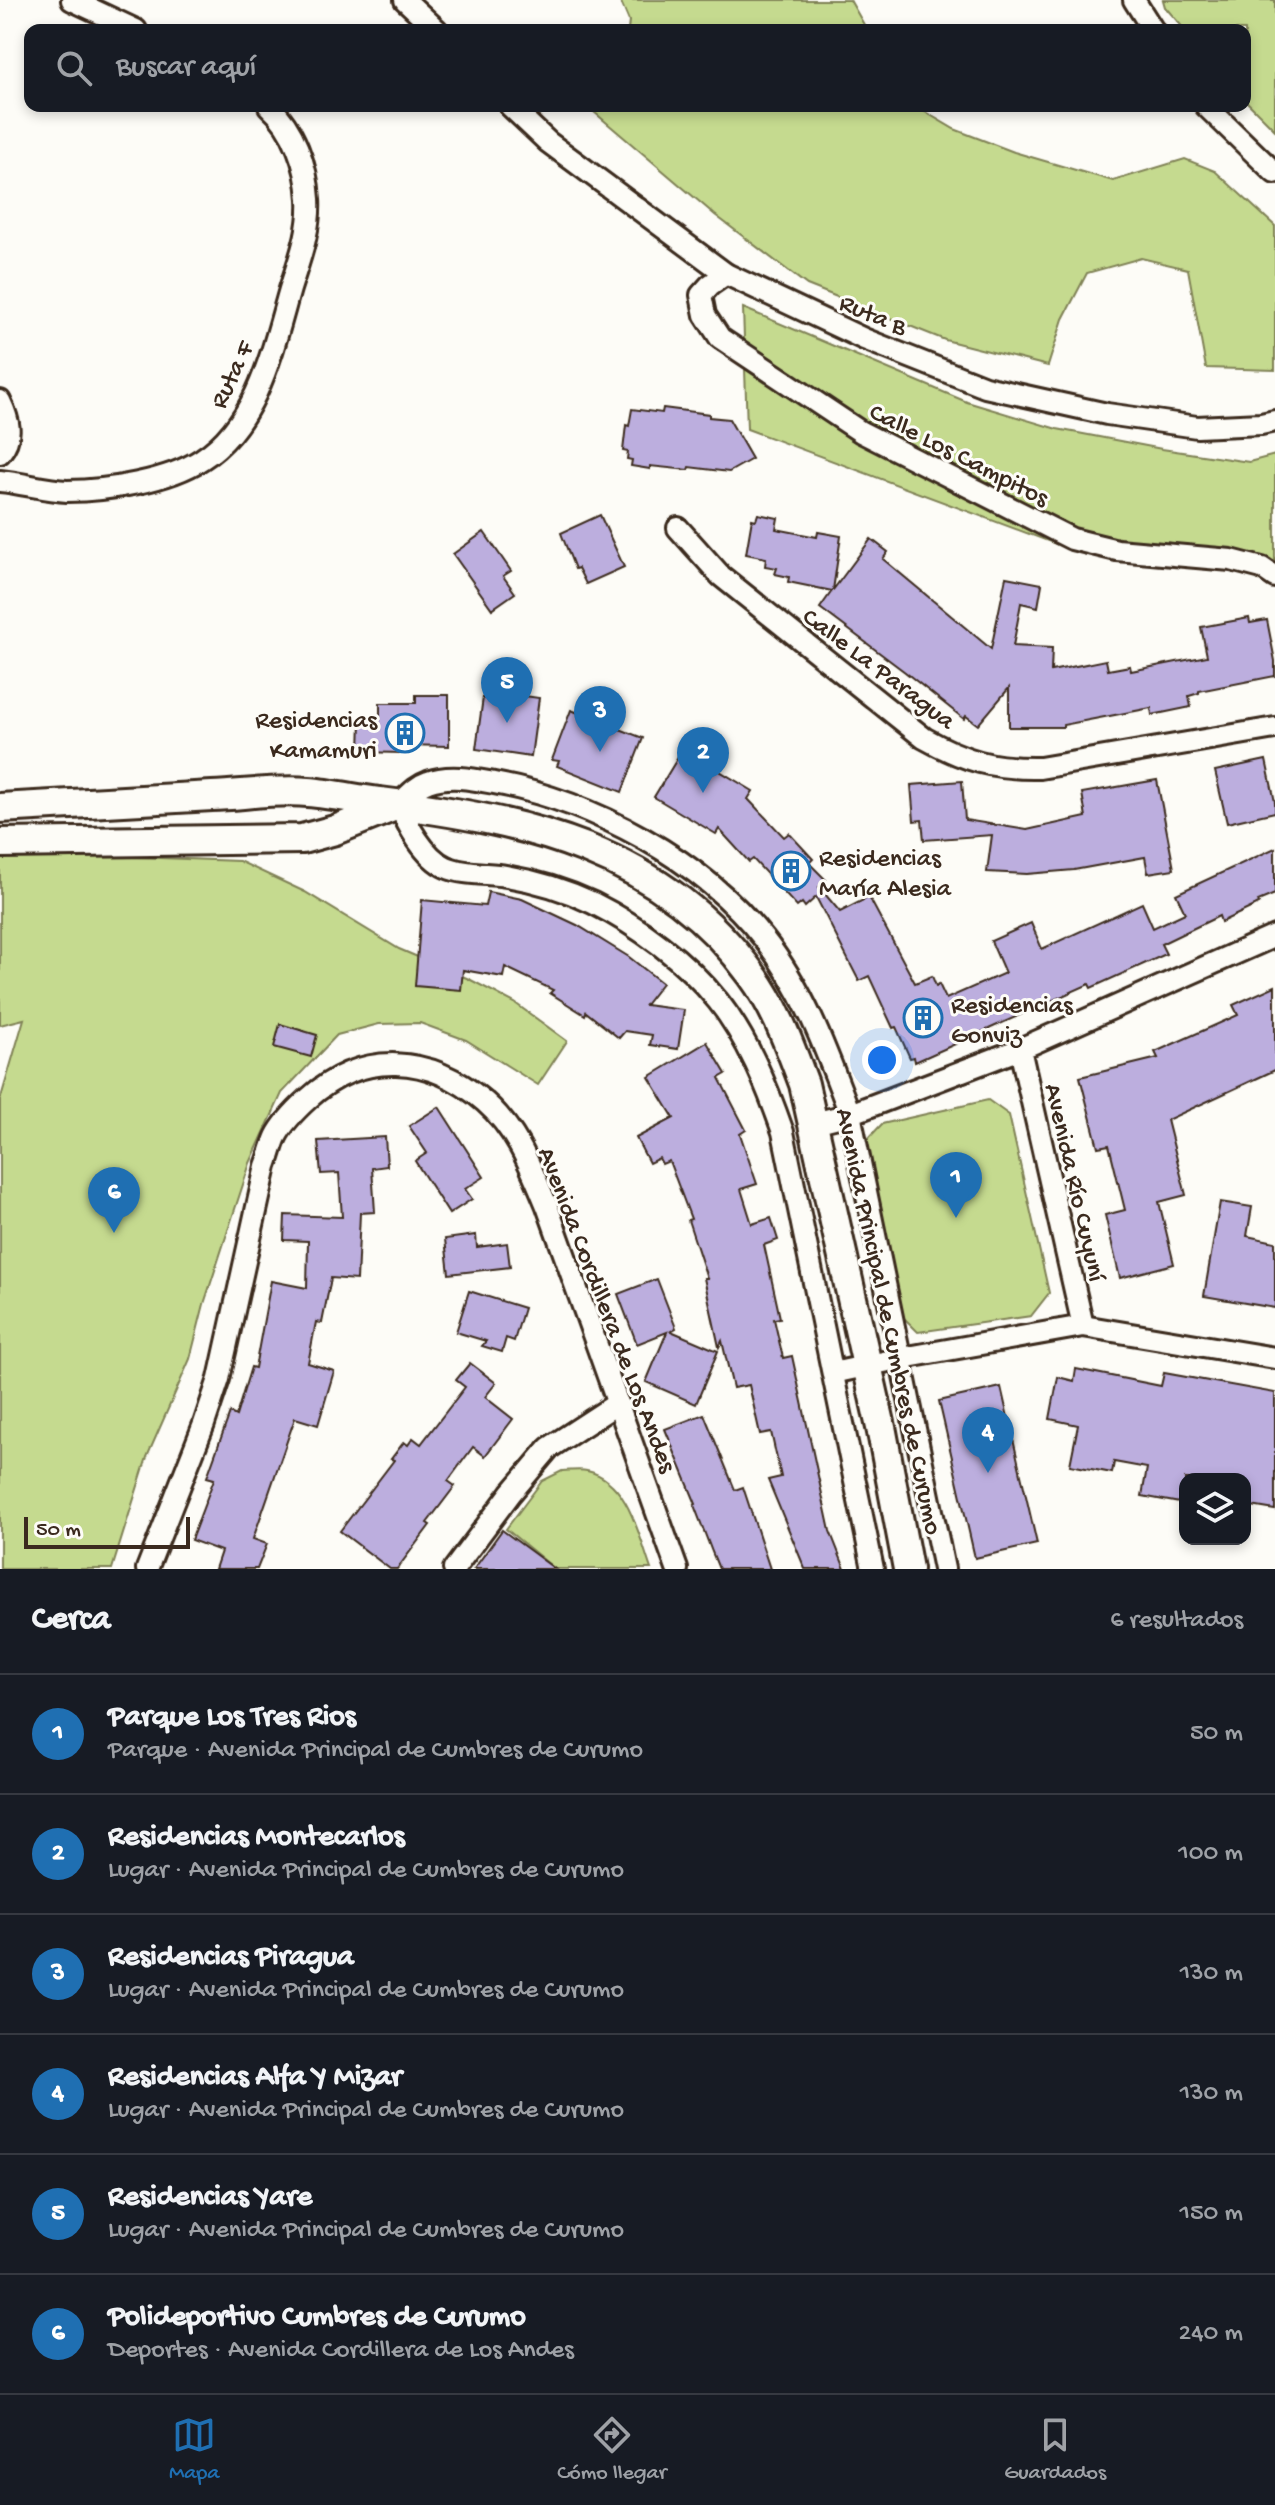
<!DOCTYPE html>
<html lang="es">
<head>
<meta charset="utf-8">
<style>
	:root { --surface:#171b24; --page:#242831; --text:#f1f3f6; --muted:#9ea1a6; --line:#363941; --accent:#1f6fb2 }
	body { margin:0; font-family:"Gochi Hand",sans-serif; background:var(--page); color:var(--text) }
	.controls { position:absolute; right:24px; bottom:24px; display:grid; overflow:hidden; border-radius:16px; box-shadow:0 4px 12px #0003 }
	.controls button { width:72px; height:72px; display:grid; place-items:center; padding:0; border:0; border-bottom:2px solid var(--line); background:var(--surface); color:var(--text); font:40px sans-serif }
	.scale { position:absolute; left:24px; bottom:20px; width:166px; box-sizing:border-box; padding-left:8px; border:4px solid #3b2a1e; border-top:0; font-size:22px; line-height:28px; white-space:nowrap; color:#3b2a1e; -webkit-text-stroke:6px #fdfcf7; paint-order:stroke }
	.you { position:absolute; left:882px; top:1060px; width:28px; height:28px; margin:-20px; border:6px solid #fff; border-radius:50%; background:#1a73e8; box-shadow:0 0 0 12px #1a73e833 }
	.badge { display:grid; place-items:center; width:52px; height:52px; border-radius:50%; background:var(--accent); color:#fff; font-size:26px; font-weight:700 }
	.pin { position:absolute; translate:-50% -66px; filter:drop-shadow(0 2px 4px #0008) }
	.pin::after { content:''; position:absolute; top:42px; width:28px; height:24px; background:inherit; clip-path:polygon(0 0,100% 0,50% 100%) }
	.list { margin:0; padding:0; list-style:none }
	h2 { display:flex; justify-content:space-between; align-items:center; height:104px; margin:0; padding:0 32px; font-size:34px }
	h2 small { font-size:26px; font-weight:400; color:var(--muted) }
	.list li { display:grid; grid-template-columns:52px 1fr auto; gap:24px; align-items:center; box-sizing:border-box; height:120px; padding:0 32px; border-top:2px solid var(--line) }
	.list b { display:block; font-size:30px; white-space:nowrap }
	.list p { margin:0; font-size:26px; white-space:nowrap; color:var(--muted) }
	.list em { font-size:26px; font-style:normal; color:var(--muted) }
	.icon { flex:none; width:44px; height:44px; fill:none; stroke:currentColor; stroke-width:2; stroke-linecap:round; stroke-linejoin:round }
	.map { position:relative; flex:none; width:1275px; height:1569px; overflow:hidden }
	.search { position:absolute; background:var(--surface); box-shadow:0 4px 12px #0003; left:24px; right:24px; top:24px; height:88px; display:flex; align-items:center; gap:20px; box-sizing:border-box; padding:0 28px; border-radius:16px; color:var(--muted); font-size:30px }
	.sheet { height:824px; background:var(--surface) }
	nav { display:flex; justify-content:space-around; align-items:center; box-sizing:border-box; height:112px; border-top:2px solid var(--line); background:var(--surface); font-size:22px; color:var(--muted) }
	nav a { display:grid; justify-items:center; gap:4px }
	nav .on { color:var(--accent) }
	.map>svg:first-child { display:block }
	.green { fill:#c5da8f; stroke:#808256; stroke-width:2 }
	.building { fill:#bcaede; stroke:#3b2a1e; stroke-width:2 }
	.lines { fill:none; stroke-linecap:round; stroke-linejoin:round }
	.minor-casing { stroke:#3b2a1e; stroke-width:26 }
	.secondary-casing { stroke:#3b2a1e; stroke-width:34 }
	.minor { stroke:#fdfcf7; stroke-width:20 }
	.secondary { stroke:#fdfcf7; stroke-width:28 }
	.labels { text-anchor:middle; stroke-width:6; stroke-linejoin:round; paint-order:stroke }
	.street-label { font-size:26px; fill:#3b2a1e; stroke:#fdfcf7 }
	.poi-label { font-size:26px; fill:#3b2a1e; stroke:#fdfcf7; text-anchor:start }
</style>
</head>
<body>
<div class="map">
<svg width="1275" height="1569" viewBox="0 0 1275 1569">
	<rect width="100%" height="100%" fill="#fdfcf7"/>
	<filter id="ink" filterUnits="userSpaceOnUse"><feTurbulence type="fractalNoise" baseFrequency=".0125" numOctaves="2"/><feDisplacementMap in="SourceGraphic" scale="16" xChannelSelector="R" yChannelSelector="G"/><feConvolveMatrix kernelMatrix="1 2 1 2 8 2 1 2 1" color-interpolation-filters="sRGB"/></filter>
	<g filter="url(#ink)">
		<g class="green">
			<polygon points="620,0 850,0 867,30 628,30 629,21"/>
			<polygon points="1163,0 1275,0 1275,130 1245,100 1245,30 1185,30 1165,7"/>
			<polygon points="587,106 915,106 954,129 1014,152 1113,181 1185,159 1215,171 1275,226 1275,370 1206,368 1188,269 1141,258 1087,273 1063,319 1048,366 945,340 807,285 715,215"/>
			<polygon points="743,308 967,402 1057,429 1162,449 1249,462 1275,455 1275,568 1072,550 747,429"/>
			<polygon points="0,852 239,861 305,892 399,949 469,979 515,1003 567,1041 538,1085 466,1040 420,1023 379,1024 337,1035 282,1093 250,1163 204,1304 190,1359 147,1457 112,1569 0,1569 0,1101 24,1019 0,1025"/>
			<polygon points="988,1100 1009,1115 1049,1293 1031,1316 918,1332 903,1317 864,1143 882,1124"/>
			<path d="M562 1471C570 1471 580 1469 587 1471 628 1480 639 1536 651 1569H555L506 1529 542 1481Z"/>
		</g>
		<g class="building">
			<polygon points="663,408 709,414 709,417 729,419 752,459 729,472 689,467 688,470 650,466 650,469 631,466 632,460 627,459 628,452 623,451 626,425 629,426 632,409 662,413"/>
			<polygon points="758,514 778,518 776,529 817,537 818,532 841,536 833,590 871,539 888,552 883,559 991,649 1006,577 1042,584 1038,607 1021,603 1013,646 1052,648 1051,671 1106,660 1108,670 1130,666 1131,671 1207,656 1201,627 1249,618 1250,623 1267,620 1275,661 1275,676 1199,691 1199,693 1189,696 1191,707 1152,715 1151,708 1063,725 1063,727 1009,727 1009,688 978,725 966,716 964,719 905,672 820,608 832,591 788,582 789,577 775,574 777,568 765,566 766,558 746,554 752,519 756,520"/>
			<polygon points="600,515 624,567 586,584 578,568 575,569 561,533"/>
			<polygon points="484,532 511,571 503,576 515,593 492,609 453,554"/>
			<polygon points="484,690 539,698 531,757 476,749"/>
			<polygon points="416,695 449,695 449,746 401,745 401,753 360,752 361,720 380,720 380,703 416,703"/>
			<polygon points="571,710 643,738 622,792 557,766 559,761 552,760"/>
			<polygon points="683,749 753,791 748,799 784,837 789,833 813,859 809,863 826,880 819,887 840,912 869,897 915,983 932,976 936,986 939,984 946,999 1005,973 991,941 1031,923 1042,949 1142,903 1153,928 1185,913 1176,894 1275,848 1275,894 1258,901 1259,904 1221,922 1219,916 1161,944 1166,954 1091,988 1089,984 915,1062 914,1057 910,1058 896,1027 893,1028 869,976 859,981 816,897 805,907 802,903 797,907 753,859 749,862 719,829 716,834 654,797"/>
			<polygon points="1266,760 1275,802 1275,812 1227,823 1215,771"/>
			<polygon points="1157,780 1174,869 1148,873 1145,857 1074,870 1027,874 987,872 992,835 924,840 922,820 914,821 911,785 962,781 965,820 1027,830 1086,817 1082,793"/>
			<polygon points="488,892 522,899 577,925 629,957 662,983 645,1005 684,1010 678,1049 650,1045 652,1035 625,1031 619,1038 586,1012 585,1015 550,993 553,990 505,967 503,977 463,970 461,990 415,986 422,900 485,906"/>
			<polygon points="1275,986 1275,1070 1167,1120 1186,1195 1159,1202 1174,1264 1120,1278 1105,1215 1125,1210 1109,1145 1098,1147 1080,1077 1158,1058 1155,1052 1238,1015 1233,1005"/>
			<polygon points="280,1024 317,1035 311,1057 274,1047"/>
			<polygon points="707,1042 726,1074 719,1078 746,1130 740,1134 757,1184 741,1189 752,1224 771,1218 778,1240 764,1245 780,1318 774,1319 783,1358 792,1356 830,1531 845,1569 805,1569 768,1480 781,1477 771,1432 760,1434 749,1385 733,1388 722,1341 719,1347 704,1278 707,1278 688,1220 691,1219 669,1161 662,1164 659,1158 649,1163 636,1138 674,1118 649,1077"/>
			<polygon points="439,1107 484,1177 465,1189 472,1199 449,1214 415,1161 427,1153 409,1126"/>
			<polygon points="385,1137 387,1166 372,1168 375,1212 360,1213 357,1280 331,1278 322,1323 316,1322 308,1363 334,1371 318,1425 295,1418 253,1539 267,1544 257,1569 215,1569 221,1551 191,1540 214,1479 207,1477 230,1413 236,1416 251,1367 255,1368 271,1281 307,1288 308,1241 284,1240 285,1215 342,1217 339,1173 321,1174 318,1141"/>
			<polygon points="1220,1202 1252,1207 1247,1236 1275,1242 1275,1308 1204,1296"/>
			<polygon points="476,1235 477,1247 507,1243 510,1267 449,1274 445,1239"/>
			<polygon points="657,1279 676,1328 671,1331 718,1351 696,1404 646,1382 667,1332 637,1344 618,1294"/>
			<polygon points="469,1291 524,1308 514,1341 506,1338 502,1352 482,1346 486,1341 456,1332"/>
			<polygon points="470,1363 496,1383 485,1397 513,1419 485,1456 473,1447 448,1481 455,1486 427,1523 430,1525 397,1569 390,1569 340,1531 394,1460 391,1459 404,1442 408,1445 413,1438 421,1444 465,1387 456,1380"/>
			<polygon points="1076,1369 1161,1386 1164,1373 1275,1393 1275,1510 1245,1505 1245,1479 1185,1479 1185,1504 1142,1496 1147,1468 1114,1462 1112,1473 1070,1465 1078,1425 1050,1419 1058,1377 1074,1381"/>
			<polygon points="1001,1387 1037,1544 975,1558 939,1401"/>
			<polygon points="704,1414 735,1490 743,1487 770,1569 719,1569 712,1552 694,1505 696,1504 665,1429"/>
			<polygon points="502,1530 555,1569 474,1569"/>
		</g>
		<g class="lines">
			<g class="minor-casing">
				<g id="minor">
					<polyline points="72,0 136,30"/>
					<polyline points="405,0 437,30"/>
					<polyline points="1134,0 1153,30"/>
					<polyline points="510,106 548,142 726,274 864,339 985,387 1107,414 1197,427 1261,424 1275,421"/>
					<polyline points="1206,106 1275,173"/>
					<polyline points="726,274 710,285 701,295 705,315 720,338 861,432 1072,539 1117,550 1231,560 1262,568 1275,577"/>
					<path d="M0 401C9 420 14 436 0 453"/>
					<path d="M0 481C22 483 45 490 67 491 106 491 169 481 202 459 258 423 273 348 290 289 299 260 311 230 309 199 307 166 294 128 269 106"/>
					<path d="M678 528 721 576 924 738C965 761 993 769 1040 768L1275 728"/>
					<polyline points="1020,1049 1083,1326"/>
					<polyline points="814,1123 850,1114 1020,1049 1275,936"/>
					<polyline points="833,1373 902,1358 1083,1326 1275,1358"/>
					<path d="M147 1569 204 1424 219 1379 266 1166C270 1156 272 1146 276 1137 283 1123 297 1109 308 1099 362 1050 430 1054 485 1102 517 1130 531 1168 547 1206L677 1569"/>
					<polyline points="454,1569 511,1493 549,1448 618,1403"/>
					<path d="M873 1569 783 1132C767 1086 748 1039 718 1001 686 961 639 926 593 903 566 890 536 881 506 876 487 873 464 875 446 867 424 857 407 825 399 804 408 796 416 786 428 782 449 774 473 779 494 783 592 801 703 860 764 939 805 991 827 1053 850 1114L944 1569"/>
				</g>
			</g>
			<g class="secondary-casing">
				<g id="secondary">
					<path d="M0 808C71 804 141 800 212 796 243 795 277 789 308 792 332 794 356 799 380 802 525 820 662 850 752 975 776 1007 790 1047 804 1084L882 1432 908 1569"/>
					<polyline points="0,843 302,839 335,830 395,806"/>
				</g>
			</g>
			<use href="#minor" class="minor"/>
			<use href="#secondary" class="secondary"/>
		</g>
	</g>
	<defs>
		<g id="building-ring" transform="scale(2)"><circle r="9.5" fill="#fdfcf7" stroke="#1f6fb2" stroke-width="1.5"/><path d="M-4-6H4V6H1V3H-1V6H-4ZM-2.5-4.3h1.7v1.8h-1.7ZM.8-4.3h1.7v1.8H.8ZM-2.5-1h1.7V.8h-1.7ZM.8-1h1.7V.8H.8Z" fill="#1f6fb2"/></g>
	</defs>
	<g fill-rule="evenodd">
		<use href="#building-ring" x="405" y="733"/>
		<use href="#building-ring" x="791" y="871"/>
		<use href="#building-ring" x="923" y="1018"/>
	</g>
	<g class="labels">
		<g class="street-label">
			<text transform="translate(874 313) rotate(23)" y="9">Ruta B</text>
			<text transform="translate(230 374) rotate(-65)" y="9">Ruta F</text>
			<text transform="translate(960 453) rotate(27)" y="9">Calle Los Campitos</text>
			<text transform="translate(880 667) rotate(37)" y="9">Calle La Paragua</text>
			<text transform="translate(1077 1182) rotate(77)" y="9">Avenida Río Cuyuní</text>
			<text transform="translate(609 1309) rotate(69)" y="9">Avenida Cordillera de Los Andes</text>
			<text transform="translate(891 1321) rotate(78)" y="9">Avenida Principal de Cumbres de Curumo</text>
		</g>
		<g class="poi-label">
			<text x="377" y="727" text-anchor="end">Residencias<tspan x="377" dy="30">Kamamuri</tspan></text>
			<text x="819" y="865">Residencias<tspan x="819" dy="30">María Alesia</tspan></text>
			<text x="951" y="1012">Residencias<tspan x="951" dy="30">Gonviz</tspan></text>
		</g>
	</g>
</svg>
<div class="controls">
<button><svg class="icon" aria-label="layers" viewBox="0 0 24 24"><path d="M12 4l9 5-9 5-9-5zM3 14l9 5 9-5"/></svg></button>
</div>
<div class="scale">50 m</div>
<div class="you"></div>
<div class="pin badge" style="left:956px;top:1218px">1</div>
<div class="pin badge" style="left:703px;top:793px">2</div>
<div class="pin badge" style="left:600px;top:752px">3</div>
<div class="pin badge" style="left:988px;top:1473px">4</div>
<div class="pin badge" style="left:507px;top:723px">5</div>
<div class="pin badge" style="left:114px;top:1233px">6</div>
<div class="search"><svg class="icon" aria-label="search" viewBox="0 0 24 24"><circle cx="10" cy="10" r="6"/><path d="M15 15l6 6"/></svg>Buscar aquí</div>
</div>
<section class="sheet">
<h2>Cerca<small>6 resultados</small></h2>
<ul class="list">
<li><span class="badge">1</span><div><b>Parque Los Tres Rios</b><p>Parque · Avenida Principal de Cumbres de Curumo</p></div><em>50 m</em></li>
<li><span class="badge">2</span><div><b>Residencias Montecarlos</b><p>Lugar · Avenida Principal de Cumbres de Curumo</p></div><em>100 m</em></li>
<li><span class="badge">3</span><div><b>Residencias Piragua</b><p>Lugar · Avenida Principal de Cumbres de Curumo</p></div><em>130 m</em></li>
<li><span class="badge">4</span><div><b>Residencias Alfa Y Mizar</b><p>Lugar · Avenida Principal de Cumbres de Curumo</p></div><em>130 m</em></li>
<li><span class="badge">5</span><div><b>Residencias Yare</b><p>Lugar · Avenida Principal de Cumbres de Curumo</p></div><em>150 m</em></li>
<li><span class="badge">6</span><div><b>Polideportivo Cumbres de Curumo</b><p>Deportes · Avenida Cordillera de Los Andes</p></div><em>240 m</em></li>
</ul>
</section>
<nav>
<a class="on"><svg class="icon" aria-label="map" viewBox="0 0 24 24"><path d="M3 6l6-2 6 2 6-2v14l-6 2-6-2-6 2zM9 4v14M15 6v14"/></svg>Mapa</a>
<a><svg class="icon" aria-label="directions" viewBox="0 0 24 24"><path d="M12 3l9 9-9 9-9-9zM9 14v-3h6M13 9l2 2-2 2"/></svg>Cómo llegar</a>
<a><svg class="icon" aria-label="saved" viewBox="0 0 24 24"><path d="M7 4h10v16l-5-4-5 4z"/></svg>Guardados</a>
</nav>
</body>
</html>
